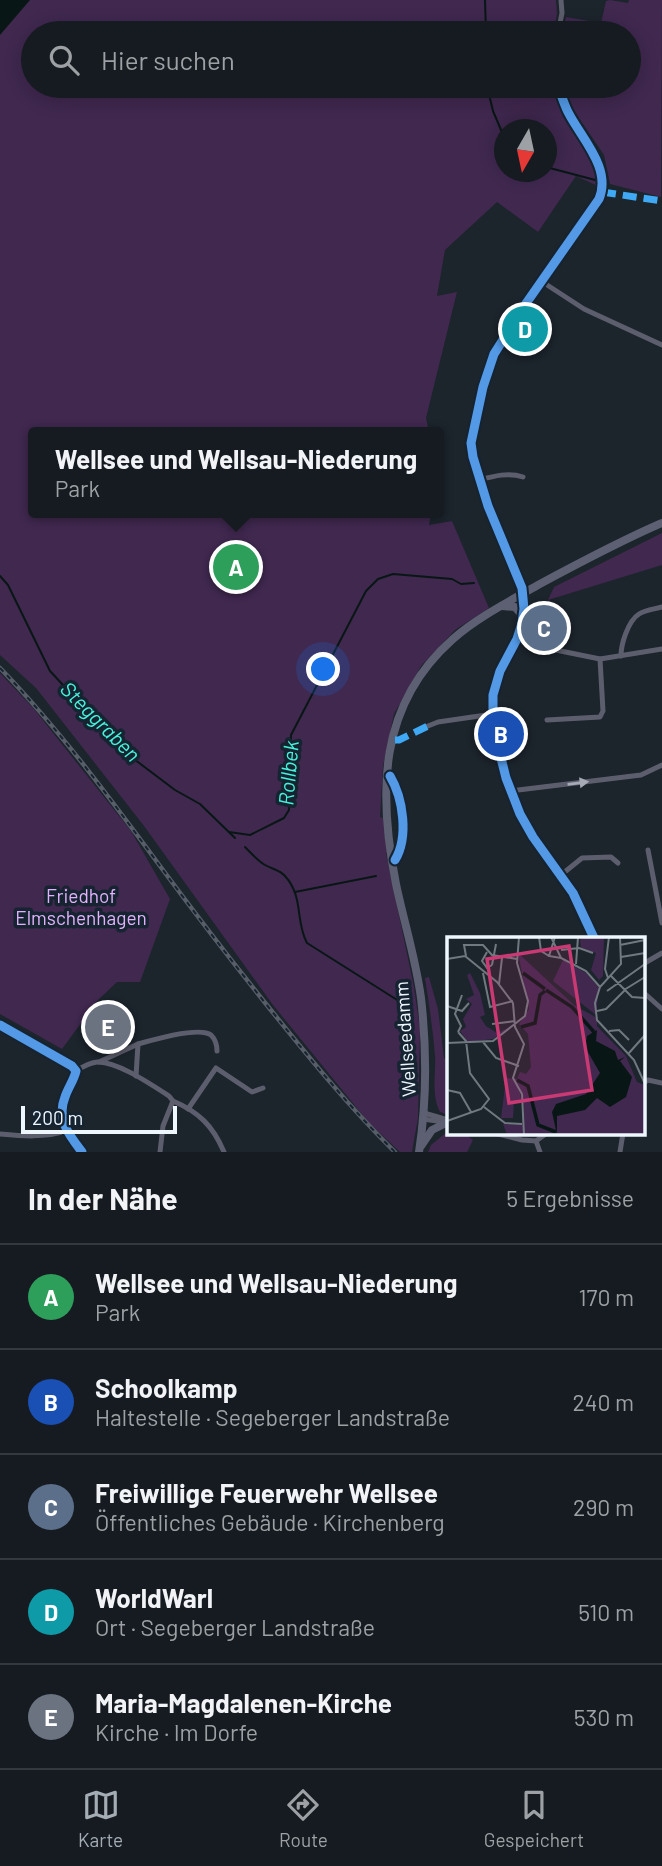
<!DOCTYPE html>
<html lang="de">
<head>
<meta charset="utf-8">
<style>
	:root { --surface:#151b21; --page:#1e242a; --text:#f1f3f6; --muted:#9da1a5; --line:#34393f; --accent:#a4acb4 }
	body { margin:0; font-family:Barlow,sans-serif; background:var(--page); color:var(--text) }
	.compass { position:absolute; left:494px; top:119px; width:63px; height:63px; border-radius:50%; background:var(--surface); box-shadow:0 4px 18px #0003; rotate:189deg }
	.scale { position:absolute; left:21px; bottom:18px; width:156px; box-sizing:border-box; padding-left:7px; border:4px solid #eef6fe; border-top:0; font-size:19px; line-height:24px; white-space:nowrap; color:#eef6fe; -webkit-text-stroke:5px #162432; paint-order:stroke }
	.you { position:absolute; left:324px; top:670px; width:24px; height:24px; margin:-18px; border:5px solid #fff; border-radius:50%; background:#1a73e8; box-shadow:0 0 0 10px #1a73e833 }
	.badge { display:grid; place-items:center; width:46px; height:46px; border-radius:50%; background:var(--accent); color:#fff; font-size:23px; font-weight:700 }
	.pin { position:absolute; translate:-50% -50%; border:4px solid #fff; box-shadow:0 2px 7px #0006 }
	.popup { position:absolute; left:28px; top:427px; width:416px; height:91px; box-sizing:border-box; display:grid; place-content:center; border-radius:7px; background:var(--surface); filter:drop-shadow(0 2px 5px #0005); font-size:23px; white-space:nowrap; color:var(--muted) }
	.popup b { font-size:26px; color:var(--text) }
	.popup::after { content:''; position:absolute; left:50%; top:100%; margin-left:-14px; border:14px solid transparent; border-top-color:var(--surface) }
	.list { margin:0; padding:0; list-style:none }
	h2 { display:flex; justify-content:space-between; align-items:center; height:91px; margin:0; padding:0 28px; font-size:30px }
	h2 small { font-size:23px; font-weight:400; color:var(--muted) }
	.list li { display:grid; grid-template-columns:46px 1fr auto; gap:21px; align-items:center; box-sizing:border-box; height:105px; padding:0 28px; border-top:2px solid var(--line) }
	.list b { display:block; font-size:26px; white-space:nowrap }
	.list p { margin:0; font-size:23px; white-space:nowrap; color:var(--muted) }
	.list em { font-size:23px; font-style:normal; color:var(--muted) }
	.icon { flex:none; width:38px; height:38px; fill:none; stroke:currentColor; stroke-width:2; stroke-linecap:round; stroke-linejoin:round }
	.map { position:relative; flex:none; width:662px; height:1152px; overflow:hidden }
	.search { position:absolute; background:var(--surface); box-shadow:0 4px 18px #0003; left:21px; right:21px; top:21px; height:77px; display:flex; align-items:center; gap:18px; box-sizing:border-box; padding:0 24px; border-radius:38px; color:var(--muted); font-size:26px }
	.sheet { height:616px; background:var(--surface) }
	nav { display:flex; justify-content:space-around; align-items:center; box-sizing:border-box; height:98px; border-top:2px solid var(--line); background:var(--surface); font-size:19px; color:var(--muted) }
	nav a { display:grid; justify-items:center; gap:4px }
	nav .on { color:var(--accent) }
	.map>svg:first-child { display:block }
	.green { fill:#40284f; fill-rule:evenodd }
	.water { fill:#081715 }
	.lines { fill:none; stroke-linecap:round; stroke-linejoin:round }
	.stream { stroke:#081715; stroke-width:2 }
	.minor { stroke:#5d5e6d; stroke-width:5 }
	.secondary { stroke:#5d6072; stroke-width:8 }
	.rail-casing { stroke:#585e68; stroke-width:4.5 }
	.rail { stroke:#162432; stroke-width:2; stroke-dasharray:5; stroke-linecap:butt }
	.quiet { stroke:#3fa9f5; stroke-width:7; stroke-dasharray:14 7; stroke-linecap:butt }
	.cycleway-casing { stroke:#162432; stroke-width:13 }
	.cycleway { stroke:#5399e6; stroke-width:9 }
	.oneway { fill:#a6aab6 }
	.labels { text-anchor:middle; stroke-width:7; stroke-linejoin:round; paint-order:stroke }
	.park-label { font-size:19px; fill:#e4b2fc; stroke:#162432 }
	.street-label { font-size:19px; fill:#eef6fe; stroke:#162432 }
	.water-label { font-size:21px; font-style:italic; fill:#45f3db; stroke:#162432 }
	.inset-river { fill:none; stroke:#081715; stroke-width:3.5 }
	.inset-road { fill:none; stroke:#707880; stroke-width:2 }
	.view { fill:#c93973; fill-opacity:0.15; stroke:#c93973; stroke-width:3.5 }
	.inset-edge { fill:none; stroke:#eef6fe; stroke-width:3.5 }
</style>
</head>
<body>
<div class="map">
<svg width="662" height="1152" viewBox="0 0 662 1152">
	<rect width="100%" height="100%" fill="#1c242c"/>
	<g class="green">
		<path d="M0 0H556L557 13 554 33H33V86H553L562 112 597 156 602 188 576 176 538 232 497 202 445 250 437 296 457 292 426 418 429 432H33V513H431L429 525 452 521 489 608 455 630 421 666 394 714 383 766 380 817 383 818 389 851 386 853 388 863 414 987 420 1029 418 1118 412 1152H400L369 1123 273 1005 144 826 36 688 0 655ZM504 130H546V172H504Z"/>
		<polygon points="610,0 628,3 629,0 662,0 661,197 610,184 604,155 568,102 565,86 629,86 629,33 563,33 566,17 601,23 606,1"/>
		<polygon points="662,533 662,565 548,600 554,587"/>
		<polygon points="0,673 34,709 131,831 170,899 140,982 117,982 98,1000 62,1049 0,1014"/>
		<path d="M429 977 438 1009 444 1058 448 1061V1115L440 1112C431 1095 436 1075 435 1056 433 1030 429 1004 425 978Z"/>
		<polygon points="448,1131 464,1133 473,1140 467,1152 428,1152 431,1145"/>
	</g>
	<polygon class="water" points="0,0 30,0 0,35"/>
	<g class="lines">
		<g class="stream">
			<polyline points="485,0 486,33"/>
			<polyline points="487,86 493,111 504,137"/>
			<polyline points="546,167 599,181"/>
			<polyline points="0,576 8,585 50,671 126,753 175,790 200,804 235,838"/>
			<polyline points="229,832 250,835 284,818 289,810 291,735 366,591 378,579 393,574 452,579 461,584 474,583"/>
			<path d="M245 847C251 853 258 861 265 865 272 869 280 870 285 876 304 897 295 921 307 943L402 1003"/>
			<polyline points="295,892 376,876"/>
		</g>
		<g class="minor">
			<polyline points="558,33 562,13 561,0"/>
			<path d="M558 86C561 94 564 104 568 112 581 138 612 168 599 199L527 302 494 354 483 387 471 443 473 457 488 506 522 588 524 609 522 623 517 639 500 671 493 695V714L498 746 506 778 520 814 533 837 573 893 594 938"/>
			<polyline points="541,281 584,309 662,345"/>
			<path d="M479 480C494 476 509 472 523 477"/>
			<polyline points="517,639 536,646 600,659 662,649"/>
			<path d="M621 656C621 644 628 621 639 614 645 610 655 609 662 607"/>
			<polyline points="547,720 600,717 603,711 600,659"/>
			<polyline points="428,726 438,722 493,714"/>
			<polyline points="510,791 641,775 662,765"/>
			<polyline points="648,850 662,923"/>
			<polyline points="561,875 582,858 611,857 618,863"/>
			<polyline points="643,964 662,953"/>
			<polyline points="643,992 662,1009"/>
			<path d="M0 1025 72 1066 76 1071C74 1080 68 1088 65 1097 56 1119 69 1135 82 1152"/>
			<path d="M138 1044C152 1040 199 1026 211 1035 215 1039 217 1045 217 1051"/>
			<polyline points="99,1062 138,1044 136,1076"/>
			<path d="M76 1071C82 1067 89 1063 97 1062 117 1061 152 1085 169 1096L173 1101 163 1126 160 1152"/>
			<polyline points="643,1083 648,1080 662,1083"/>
			<path d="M173 1101C199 1112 213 1126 224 1152"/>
			<polyline points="188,1109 216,1068 252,1092 263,1088"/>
			<polyline points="424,1113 448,1120"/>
			<polyline points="423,1119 444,1122"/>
			<polyline points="494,1133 522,1140 536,1141"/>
			<path d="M0 1134C22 1136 45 1138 66 1131"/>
			<polyline points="536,1141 547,1133"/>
			<polyline points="536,1141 540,1152"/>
			<polyline points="620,1152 623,1133"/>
		</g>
		<g class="secondary">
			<polyline points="502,606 515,607 523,616"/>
			<polyline points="421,1146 432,1130 448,1122"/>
			<path d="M419 1152C427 1100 427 1051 421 998 416 960 404 922 396 884 378 793 378 705 453 639 478 617 510 601 538 585 579 563 620 541 662 523"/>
		</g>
		<g class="rail-casing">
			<path id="rail" d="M0 668C59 729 109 797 160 866 194 912 230 959 266 1004 307 1055 348 1106 395 1152"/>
		</g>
		<use href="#rail" class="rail"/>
		<g class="quiet">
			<polyline points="602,192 662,201"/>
			<polyline points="395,740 399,740 428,726"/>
		</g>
		<g class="cycleway-casing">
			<g id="cycleway">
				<path d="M558 86C561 94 564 104 568 112 581 138 612 168 599 199L527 302 494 354 483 387 471 443 473 457 488 506 522 588 524 609 522 623 517 639 500 671 493 695V714L498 746 506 778 520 814 533 837 573 893 594 938"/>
				<path d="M390 776C403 798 409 837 395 860"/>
				<path d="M0 1025 72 1066 76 1071C74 1080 68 1088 65 1097 56 1119 69 1135 82 1152"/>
			</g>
		</g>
		<use href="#cycleway" class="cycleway"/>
	</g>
	<defs><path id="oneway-solid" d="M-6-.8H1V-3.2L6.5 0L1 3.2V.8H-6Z" transform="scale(1.75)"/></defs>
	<use class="oneway" href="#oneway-solid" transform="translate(578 783) rotate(-7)"/>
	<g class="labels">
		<g class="park-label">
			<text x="81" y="903">Friedhof<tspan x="81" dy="22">Elmschenhagen</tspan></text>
		</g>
		<g class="street-label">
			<text transform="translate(405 1039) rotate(-94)" y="7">Wellseedamm</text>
		</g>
		<g class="water-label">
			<text transform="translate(100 722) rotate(45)" y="7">Steggraben</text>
			<text transform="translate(289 773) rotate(-85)" y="7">Rollbek</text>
		</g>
	</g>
	<g transform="translate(447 937)">
		<rect width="198" height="198" fill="#1c242c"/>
		<path d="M138 0 157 1 156 39 152 43 144 33 149 16 134 11 133 3ZM71 16 127 68 150 81V89L179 119 190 145 198 148V198H60L56 187 75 188 77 170 72 151 74 162 67 165 66 181H54L59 141 70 142 73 135 79 137 84 130 81 97 72 87 82 72ZM116 23 139 36 152 51 149 78 106 44ZM23 36 33 56 38 78 33 80 39 89 50 96 65 89 46 102 21 105 13 94 19 90 16 82 25 67 19 62 27 58 20 38Z" fill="#40284f"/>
		<path d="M150 93 149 104 168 114 171 123 178 120 173 124 185 140 179 160 163 170 150 161 138 173 110 179V198L105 175 109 167 139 157 153 136 138 110 140 99Z" fill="#081715"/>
		<path class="inset-river" d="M76 36 98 52M99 53 125 70 147 95M74 90 88 86 93 58 98 54M70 143 81 149 91 188 109 195"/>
		<path class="inset-road" d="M92 0 94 14 102 19M104 0 114 21 139 34 153 50M108 0 102 19 114 21M173 0 174 27 153 50 148 66 150 83 187 123 198 147M173 8 198 3M114 13 132 11 146 16M40 15 35 24 40 31 45 28M19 19 17 8H36L45 18 70 22M174 20 198 16M0 22 18 19 50 45 66 66 68 90 77 107 66 141 75 157 77 198M129 27 131 0M45 28 49 7M36 36 43 70 66 64M164 39 185 60 198 61M161 41 158 32 162 0M52 47 55 21M177 53 198 40M160 54 198 27M0 69 15 74 22 66M150 74 159 72 178 53M45 87 68 84M162 94 172 93 182 103M11 95 14 89 8 77 15 58M36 105 49 121 72 129M0 106 46 104 78 79 81 64 70 26 72 0M182 116 198 98M0 153 13 156 24 175M37 170 58 186 75 187M0 184 34 172 42 162 23 136 19 104 11 95"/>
		<path class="view" d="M122 9 145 153 62 166 40 22Z"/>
		<rect width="198" height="198" class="inset-edge"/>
	</g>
</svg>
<svg class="compass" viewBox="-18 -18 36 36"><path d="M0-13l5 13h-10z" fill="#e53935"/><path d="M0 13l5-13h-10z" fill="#9da1a5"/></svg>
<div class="scale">200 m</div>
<div class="you"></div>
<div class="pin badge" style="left:236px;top:567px;background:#2e9e5b">A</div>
<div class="popup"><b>Wellsee und Wellsau-Niederung</b>Park</div>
<div class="pin badge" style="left:501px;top:734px;background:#1a4fb4">B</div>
<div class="pin badge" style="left:544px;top:628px;background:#5c6f8a">C</div>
<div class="pin badge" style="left:525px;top:329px;background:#0f9aa8">D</div>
<div class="pin badge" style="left:108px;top:1027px;background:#6b7280">E</div>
<div class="search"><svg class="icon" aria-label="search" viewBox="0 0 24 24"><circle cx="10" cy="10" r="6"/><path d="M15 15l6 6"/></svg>Hier suchen</div>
</div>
<section class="sheet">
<h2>In der Nähe<small>5 Ergebnisse</small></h2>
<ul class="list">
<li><span class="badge" style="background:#2e9e5b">A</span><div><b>Wellsee und Wellsau-Niederung</b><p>Park</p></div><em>170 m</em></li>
<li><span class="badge" style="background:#1a4fb4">B</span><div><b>Schoolkamp</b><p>Haltestelle · Segeberger Landstraße</p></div><em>240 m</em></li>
<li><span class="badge" style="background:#5c6f8a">C</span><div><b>Freiwillige Feuerwehr Wellsee</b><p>Öffentliches Gebäude · Kirchenberg</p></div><em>290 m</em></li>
<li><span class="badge" style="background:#0f9aa8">D</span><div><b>WorldWarI</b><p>Ort · Segeberger Landstraße</p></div><em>510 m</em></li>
<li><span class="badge" style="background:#6b7280">E</span><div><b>Maria-Magdalenen-Kirche</b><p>Kirche · Im Dorfe</p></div><em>530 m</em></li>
</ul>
</section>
<nav>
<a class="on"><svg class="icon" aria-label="map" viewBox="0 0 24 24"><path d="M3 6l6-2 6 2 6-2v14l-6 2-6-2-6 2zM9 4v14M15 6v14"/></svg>Karte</a>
<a><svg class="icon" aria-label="directions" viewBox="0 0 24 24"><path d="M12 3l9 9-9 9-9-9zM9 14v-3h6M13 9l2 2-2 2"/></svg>Route</a>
<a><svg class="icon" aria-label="saved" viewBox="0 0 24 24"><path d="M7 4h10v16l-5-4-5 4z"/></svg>Gespeichert</a>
</nav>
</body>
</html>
